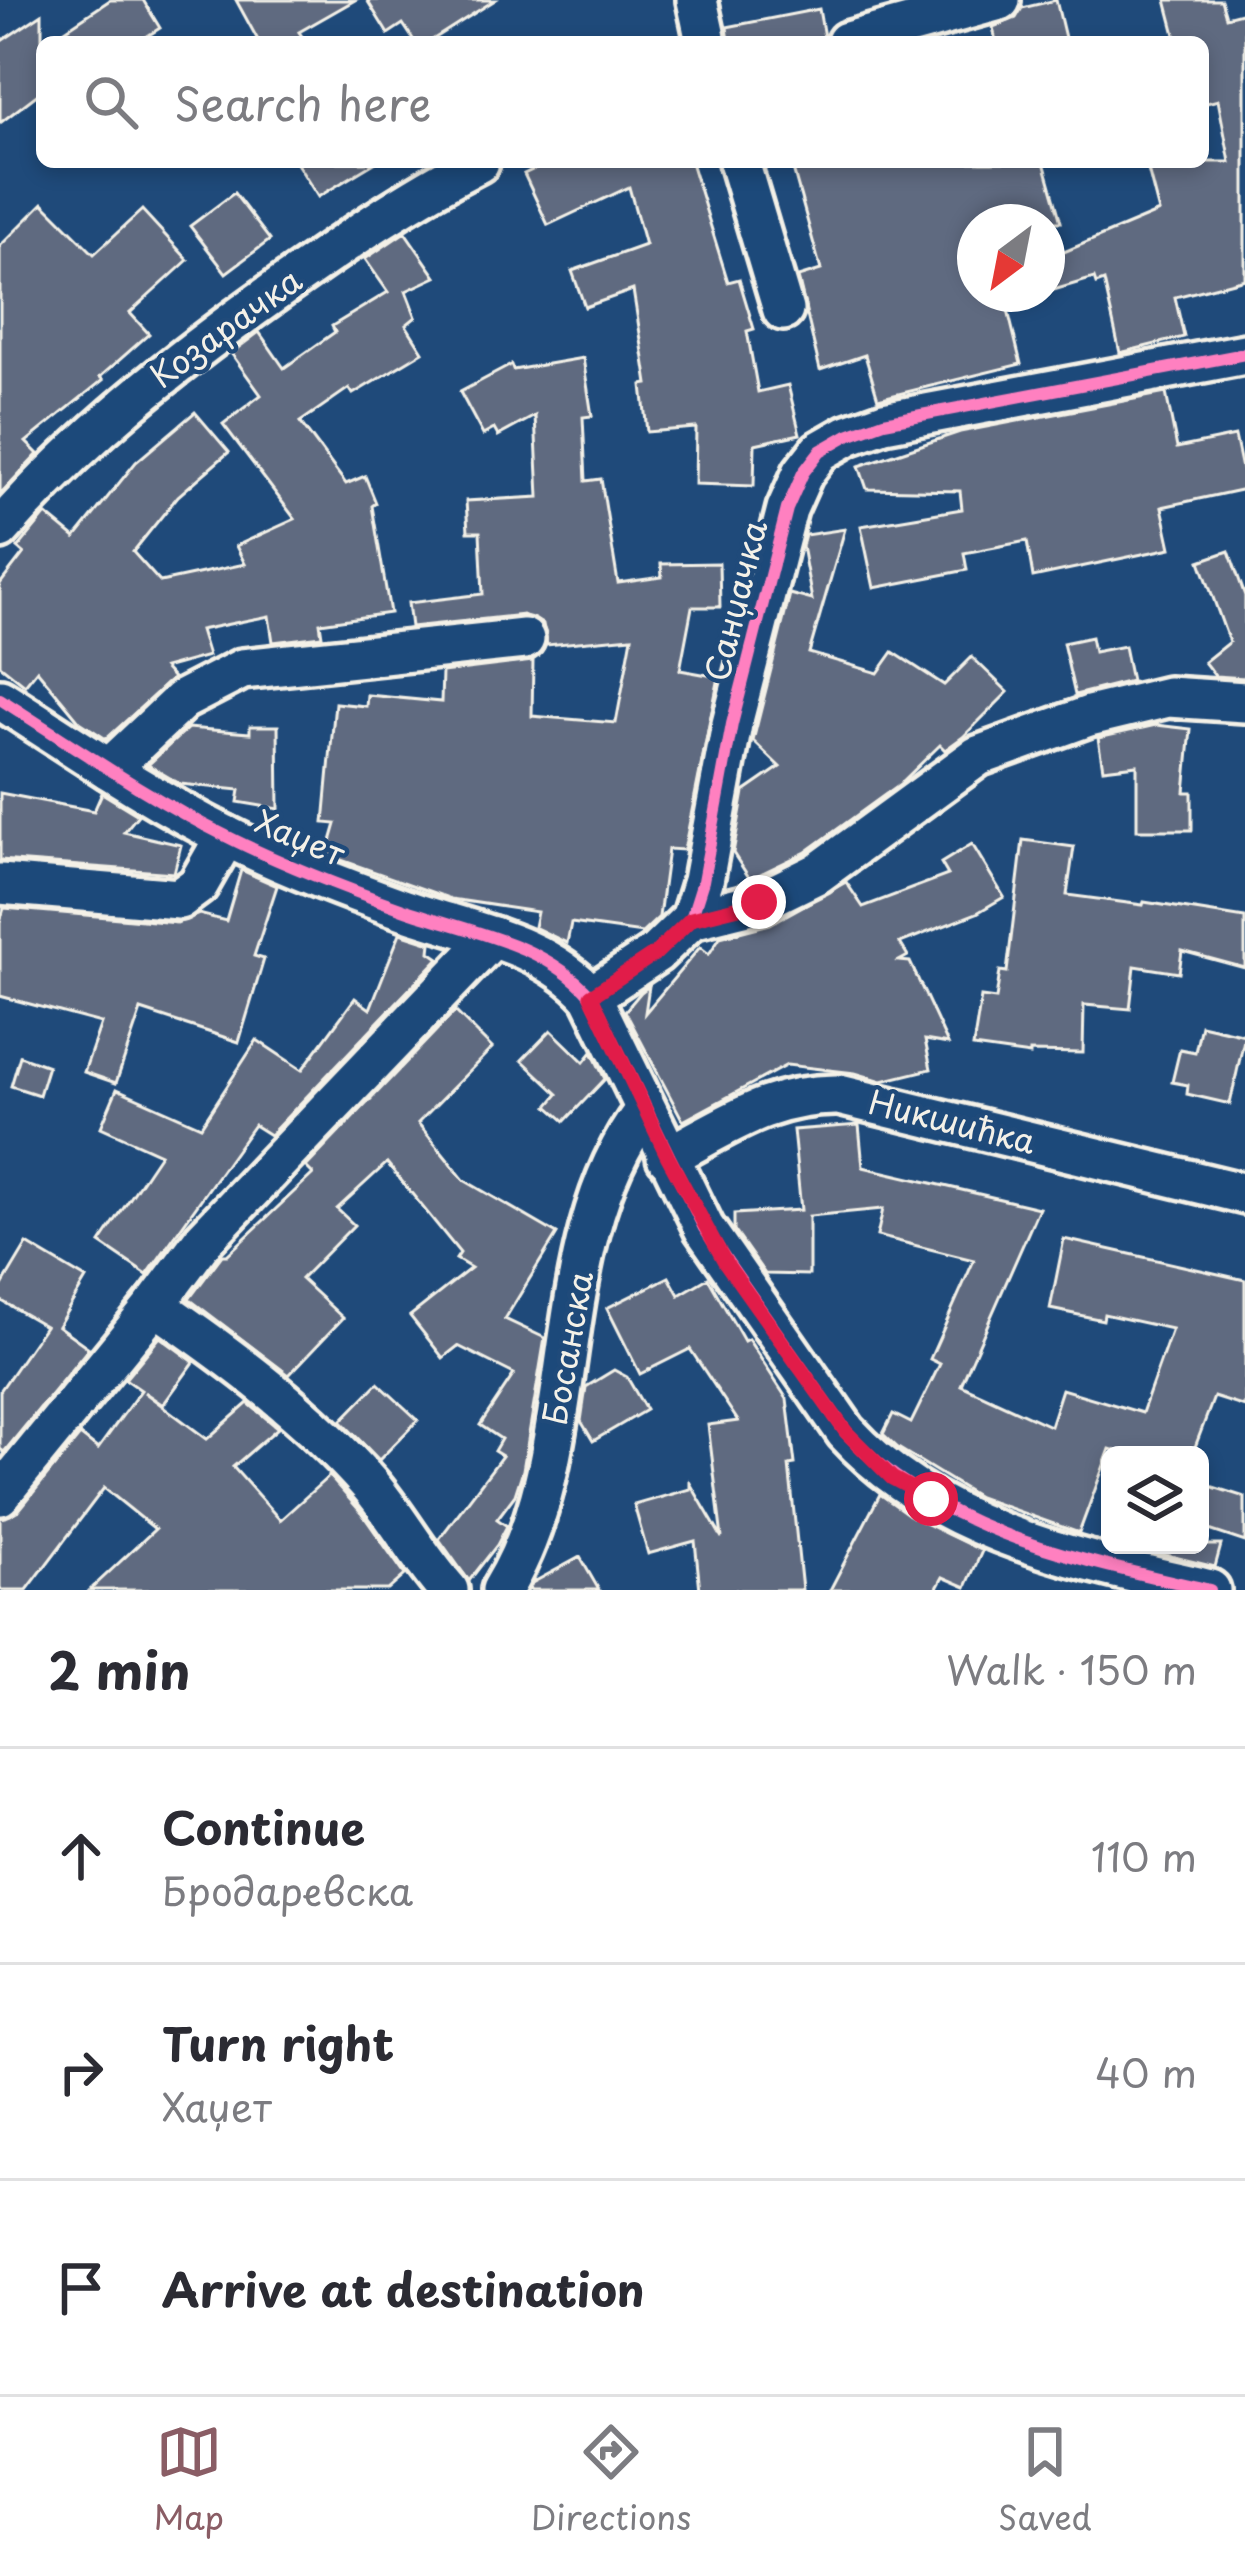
<!DOCTYPE html>
<html lang="en">
<head>
<meta charset="utf-8">
<style>
	:root { --surface:#fff; --page:#f7f7f7; --text:#2b2b33; --muted:#7c7c81; --line:#e1e1e2; --accent:#8a5d65 }
	body { margin:0; font-family:"Playpen Sans",sans-serif; background:var(--page); color:var(--text) }
	.controls { position:absolute; right:36px; bottom:36px; display:grid; overflow:hidden; border-radius:18px; box-shadow:0 6px 18px #0003 }
	.controls button { width:108px; height:108px; display:grid; place-items:center; padding:0; border:0; border-bottom:3px solid var(--line); background:var(--surface); color:var(--text); font:60px sans-serif }
	.compass { position:absolute; left:957px; top:204px; width:108px; height:108px; border-radius:50%; background:var(--surface); box-shadow:0 6px 18px #0003; rotate:212deg }
	.stop { position:absolute; width:36px; height:36px; margin:-27px; border:9px solid #e11d48; border-radius:50%; background:#fff }
	.stop.end { background:#e11d48; border-color:#fff; box-shadow:0 3px 12px #0008 }
	.list { margin:0; padding:0; list-style:none }
	h2 { display:flex; justify-content:space-between; align-items:center; height:156px; margin:0; padding:0 48px; font-size:51px }
	h2 small { font-size:39px; font-weight:400; color:var(--muted) }
	.list li { display:grid; grid-template-columns:78px 1fr auto; gap:36px; align-items:center; box-sizing:border-box; height:216px; padding:0 48px; border-top:3px solid var(--line) }
	.list b { display:block; font-size:45px; white-space:nowrap }
	.list p { margin:0; font-size:39px; white-space:nowrap; color:var(--muted) }
	.list em { font-size:39px; font-style:normal; color:var(--muted) }
	.icon { flex:none; width:66px; height:66px; fill:none; stroke:currentColor; stroke-width:2; stroke-linecap:round; stroke-linejoin:round }
	.map { position:relative; flex:none; width:1245px; height:1590px; overflow:hidden }
	.search { position:absolute; background:var(--surface); box-shadow:0 6px 18px #0003; left:36px; right:36px; top:36px; height:132px; display:flex; align-items:center; gap:30px; box-sizing:border-box; padding:0 42px; border-radius:18px; color:var(--muted); font-size:45px }
	.sheet { height:804px; background:var(--surface) }
	nav { display:flex; justify-content:space-around; align-items:center; box-sizing:border-box; height:168px; border-top:3px solid var(--line); background:var(--surface); font-size:33px; color:var(--muted) }
	nav a { display:grid; justify-items:center; gap:6px }
	nav .on { color:var(--accent) }
	.map>svg:first-child { display:block }
	.building { fill:#5f6b80; stroke:#f4f1e8; stroke-width:3 }
	.lines { fill:none; stroke-linecap:round; stroke-linejoin:round }
	.street-casing { stroke:#f4f1e8; stroke-width:48 }
	.street { stroke:#1f4a7a; stroke-width:39 }
	.cycleway-casing { stroke:#1f4a7a; stroke-width:20 }
	.cycleway { stroke:#ff80c0; stroke-width:12 }
	.route { stroke:#e11d48; stroke-width:15 }
	.labels { text-anchor:middle; stroke-width:9; stroke-linejoin:round; paint-order:stroke }
	.street-label { font-size:33px; fill:#f4f1e8; stroke:#1f4a7a }
</style>
</head>
<body>
<div class="map">
<svg width="1245" height="1590" viewBox="0 0 1245 1590">
	<rect width="100%" height="100%" fill="#1f4a7a"/>
	<filter id="ink" filterUnits="userSpaceOnUse"><feTurbulence type="fractalNoise" baseFrequency=".00833" numOctaves="2"/><feDisplacementMap in="SourceGraphic" scale="24" xChannelSelector="R" yChannelSelector="G"/><feConvolveMatrix kernelMatrix="1 2 1 2 8 2 1 2 1" color-interpolation-filters="sRGB"/></filter>
	<g filter="url(#ink)">
		<g class="building">
			<polygon points="110,0 143,0 160,28 138,42 47,42"/>
			<polygon points="236,0 355,0 299,32 306,42 259,42"/>
			<polygon points="367,0 495,0 429,42 415,42 403,24 388,34"/>
			<polygon points="1056,0 1066,42 996,42 993,27 1016,18 1022,8"/>
			<polygon points="1166,0 1221,0 1226,17 1245,12 1245,279 1175,297 1184,337 1120,353 1104,281 1096,284 1094,278 1047,292 1047,259 1159,212 1146,162 1230,162 1218,100 1203,104 1203,42 1177,42"/>
			<polygon points="819,9 824,37 799,42 729,42 727,27"/>
			<polygon points="42,14 42,91 0,123 0,42"/>
			<polygon points="296,162 376,162 318,197"/>
			<polygon points="550,162 691,162 728,282 739,279 754,329 747,331 758,392 788,385 800,434 755,444 754,486 695,484 696,428 647,432 642,385 648,384 633,290 585,307 572,271 645,245 629,187 548,225 524,174"/>
			<polygon points="791,162 1044,162 1061,222 975,222 975,294 1004,294 1021,364 878,399 865,355 820,370 798,277 821,270"/>
			<polygon points="234,193 270,240 226,273 190,226"/>
			<polygon points="43,203 94,254 142,210 188,260 130,313 149,334 100,377 103,380 26,442 38,454 0,494 0,246"/>
			<polygon points="405,232 436,277 406,291 416,317 406,325 423,352 353,394 349,388 300,422 346,484 365,476 376,503 372,506 390,613 320,623 322,636 273,642 269,616 200,630 208,656 164,668 173,678 106,739 80,722 37,670 25,685 0,665 0,584 24,553 18,548 46,514 75,538 136,462 195,412 229,452 178,496 133,552 160,582 245,564 236,546 295,519 223,424 261,395 231,353 259,332 284,368 335,332 332,326 388,292 365,259"/>
			<polygon points="583,358 592,416 583,417 586,481 601,479 618,583 662,577 661,564 719,563 720,607 692,607 680,670 719,677 684,850 668,849 659,917 642,933 571,923 567,943 534,927 537,912 451,899 327,855 336,824 324,823 335,703 366,706 367,695 441,702 442,672 533,661 532,716 616,723 632,637 547,645 543,624 523,615 411,627 408,603 483,594 480,532 468,532 466,501 539,497 535,416 498,436 494,429 483,435 460,392 511,365 513,370"/>
			<polygon points="1166,393 1177,448 1235,436 1245,483 1245,489 1162,507 1171,548 1033,577 1027,541 964,553 967,570 874,588 861,526 962,509 960,491 867,489 859,466 960,432"/>
			<polygon points="845,529 809,653 878,673 893,652 944,685 972,657 1008,692 963,737 945,750 940,745 900,784 806,852 750,879 733,853 744,792 780,767 753,741 790,594 812,600 802,546 805,535"/>
			<polygon points="1229,551 1245,596 1245,678 1215,676 1204,662 1229,642 1200,561"/>
			<polygon points="1091,637 1094,652 1124,646 1131,681 1075,695 1063,643"/>
			<polygon points="1156,725 1191,729 1185,792 1192,792 1192,830 1137,830 1137,765 1103,769 1098,738"/>
			<polygon points="250,726 278,726 279,809 238,802 240,790 180,784 148,765 188,728 250,733"/>
			<polygon points="0,793 94,811 102,793 138,815 124,832 181,845 174,873 0,860"/>
			<polygon points="1023,840 1074,847 1067,895 1143,905 1144,902 1245,918 1245,968 1182,951 1179,973 1135,966 1130,1009 1084,1005 1083,1053 1030,1052 1030,1055 973,1047 981,997 996,999 1000,971 1007,972"/>
			<polygon points="972,844 1004,897 977,913 900,943 908,956 899,961 910,962 948,1044 925,1040 931,1069 882,1081 855,1073 787,1065 683,1121 625,1011 641,992 649,986 645,1013 700,947 709,954 720,937 770,924 846,882 863,907 948,875 941,863"/>
			<polygon points="241,870 277,886 254,956 264,959 239,1042 141,1010 116,1083 84,1072 101,1023 0,996 0,922 4,908 177,923 199,914 226,921"/>
			<polygon points="400,933 431,943 430,952 439,958 270,1135 254,1125 147,1275 100,1243 160,1154 101,1127 117,1089 201,1126 257,1040 302,1070 355,998 370,1009"/>
			<polygon points="455,1011 492,1048 418,1123 464,1180 557,1234 505,1319 545,1338 523,1470 515,1495 497,1519 507,1526 497,1545 469,1581 439,1539 502,1456 494,1451 501,1439 480,1425 514,1374 458,1346 443,1358 410,1316 471,1268 456,1259 460,1253 387,1163 337,1209 354,1225 301,1279 343,1318 289,1375 189,1299 222,1255 227,1255 313,1174 306,1167"/>
			<polygon points="1201,1025 1245,1035 1230,1104 1187,1094 1188,1085 1172,1082 1180,1049 1195,1052"/>
			<polygon points="551,1030 584,1062 592,1052 605,1079 565,1121 548,1106 558,1094 522,1060"/>
			<polygon points="20,1056 48,1066 39,1095 11,1086"/>
			<polygon points="859,1125 863,1167 1039,1208 961,1385 1050,1426 1062,1389 1142,1413 1172,1329 1104,1314 1103,1320 1050,1309 1064,1239 1245,1280 1245,1407 1214,1397 1192,1455 1130,1455 1110,1449 1079,1533 978,1497 898,1448 883,1434 893,1414 911,1423 940,1364 930,1359 974,1260 877,1236 883,1209 809,1216 809,1275 765,1274 734,1230 734,1214 801,1210 793,1130"/>
			<polygon points="27,1244 86,1279 58,1326 89,1348 4,1452 0,1449 0,1391 45,1326 0,1300 0,1289"/>
			<polygon points="669,1277 679,1295 708,1278 744,1341 748,1339 787,1399 795,1464 789,1465 802,1590 700,1590 695,1541 648,1554 634,1505 690,1489 690,1483 722,1538 708,1425 738,1421 690,1349 640,1374 607,1308"/>
			<polygon points="160,1337 194,1362 163,1405 144,1392 207,1439 248,1403 278,1428 233,1467 280,1520 329,1476 361,1512 405,1575 388,1590 90,1590 155,1529 104,1488 27,1590 0,1590 0,1518 19,1510 80,1435 98,1449 141,1390 125,1379"/>
			<polygon points="614,1370 627,1377 646,1410 593,1441 581,1421 586,1387"/>
			<polygon points="378,1383 418,1420 379,1460 341,1421"/>
			<polygon points="1210,1486 1245,1497 1245,1542 1200,1527"/>
			<polygon points="880,1494 912,1517 982,1551 966,1587 943,1577 936,1590 830,1590"/>
			<polygon points="1147,1545 1221,1545 1215,1567 1146,1550"/>
			<polygon points="580,1557 599,1590 529,1590 532,1583"/>
		</g>
		<g class="lines">
			<g class="street-casing">
				<g id="street">
					<polyline points="697,0 706,42"/>
					<polyline points="847,42 1000,0"/>
					<polyline points="739,162 783,310"/>
					<path d="M0 529C82 436 177 361 277 290 342 244 408 198 479 162"/>
					<path d="M0 699C74 746 147 797 226 836 283 865 344 888 403 909 468 932 543 942 591 996L704 1228 846 1432C939 1534 1081 1560 1210 1590"/>
					<polyline points="109,769 182,700 242,669 524,639"/>
					<polyline points="0,884 179,899 198,885 226,836"/>
					<polyline points="691,919 703,881 732,724 787,509 803,473 820,451 848,435 884,422 1245,354"/>
					<polyline points="591,996 656,953 691,919 759,902 818,873 978,756 1089,716 1168,697 1245,702"/>
					<path d="M667 1157C728 1125 769 1094 839 1095L1245 1194"/>
					<path d="M155 1305C232 1358 309 1415 370 1485 398 1518 419 1558 448 1590"/>
					<polyline points="0,1495 155,1305 204,1239 493,937"/>
					<path d="M502 1590C588 1452 543 1244 645 1110"/>
				</g>
			</g>
			<use href="#street" class="street"/>
			<g class="cycleway-casing">
				<g id="cycleway">
					<path d="M0 699C74 746 147 797 226 836 283 865 344 888 403 909 468 932 543 942 591 996L704 1228 846 1432C939 1534 1081 1560 1210 1590"/>
					<polyline points="691,919 703,881 732,724 787,509 803,473 820,451 848,435 884,422 1245,354"/>
				</g>
			</g>
			<use href="#cycleway" class="cycleway"/>
		</g>
	</g>
	<g class="lines" filter="url(#ink)">
		<polyline class="route" points="759,902 691,919 656,953 591,996 668,1157 725,1262 846,1432 892,1478 931,1499"/>
	</g>
	<g class="labels">
		<g class="street-label">
			<text transform="translate(226 328) rotate(-36)" y="12">Козарачка</text>
			<text transform="translate(736 601) rotate(-76)" y="12">Санџачка</text>
			<text transform="translate(300 838) rotate(23)" y="12">Хаџет</text>
			<text transform="translate(952 1122) rotate(14)" y="12">Никшићка</text>
			<text transform="translate(568 1348) rotate(-80)" y="12">Босанска</text>
		</g>
	</g>
</svg>
<div class="controls">
<button><svg class="icon" aria-label="layers" viewBox="0 0 24 24"><path d="M12 4l9 5-9 5-9-5zM3 14l9 5 9-5"/></svg></button>
</div>
<svg class="compass" viewBox="-18 -18 36 36"><path d="M0-13l5 13h-10z" fill="#e53935"/><path d="M0 13l5-13h-10z" fill="#7c7c81"/></svg>
<div class="stop" style="left:931px;top:1499px"></div>
<div class="stop end" style="left:759px;top:902px"></div>
<div class="search"><svg class="icon" aria-label="search" viewBox="0 0 24 24"><circle cx="10" cy="10" r="6"/><path d="M15 15l6 6"/></svg>Search here</div>
</div>
<section class="sheet">
<h2>2 min<small>Walk · 150 m</small></h2>
<ul class="list">
<li><svg class="icon" aria-label="ahead" viewBox="0 0 24 24"><path d="M12 20V5M6 11l6-6 6 6"/></svg><div><b>Continue</b><p>Бродаревска</p></div><em>110 m</em></li>
<li><svg class="icon" aria-label="right" viewBox="0 0 24 24"><path d="M7 20v-9h11M14 6l5 5-5 5"/></svg><div><b>Turn right</b><p>Хаџет</p></div><em>40 m</em></li>
<li><svg class="icon" aria-label="arrive" viewBox="0 0 24 24"><path d="M6 21V4h12l-3 4 3 4H6"/></svg><div><b>Arrive at destination</b></div></li>
</ul>
</section>
<nav>
<a class="on"><svg class="icon" aria-label="map" viewBox="0 0 24 24"><path d="M3 6l6-2 6 2 6-2v14l-6 2-6-2-6 2zM9 4v14M15 6v14"/></svg>Map</a>
<a><svg class="icon" aria-label="directions" viewBox="0 0 24 24"><path d="M12 3l9 9-9 9-9-9zM9 14v-3h6M13 9l2 2-2 2"/></svg>Directions</a>
<a><svg class="icon" aria-label="saved" viewBox="0 0 24 24"><path d="M7 4h10v16l-5-4-5 4z"/></svg>Saved</a>
</nav>
</body>
</html>
